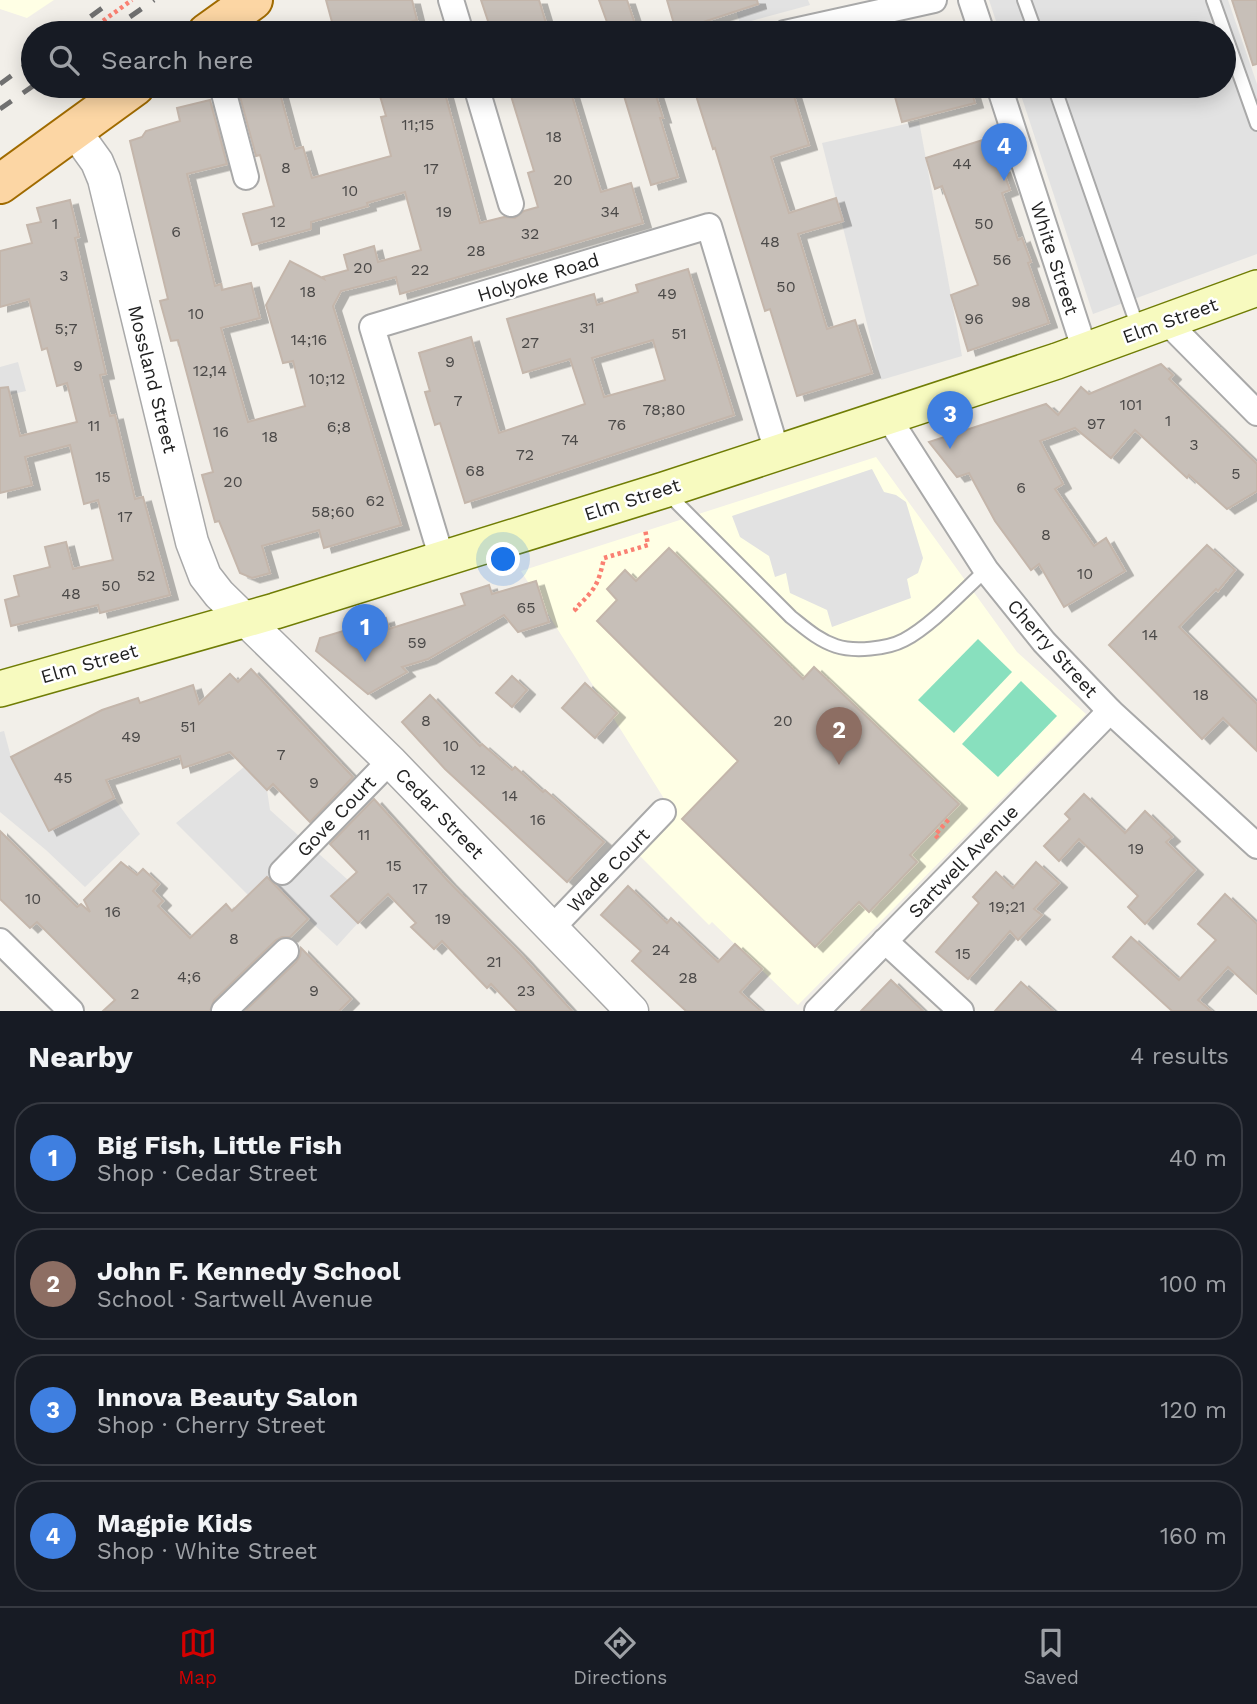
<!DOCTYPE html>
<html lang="en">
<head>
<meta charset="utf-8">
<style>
	:root { --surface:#171b24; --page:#20242c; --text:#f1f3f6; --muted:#9ea1a6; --line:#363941; --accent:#d40000 }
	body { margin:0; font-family:"Work Sans",sans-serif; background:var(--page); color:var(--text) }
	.you { position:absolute; left:504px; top:560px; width:24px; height:24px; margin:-18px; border:5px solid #fff; border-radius:50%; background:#1a73e8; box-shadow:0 0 0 10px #1a73e833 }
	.badge { display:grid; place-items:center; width:46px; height:46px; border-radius:50%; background:var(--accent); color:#fff; font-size:23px; font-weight:700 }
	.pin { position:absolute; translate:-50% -58px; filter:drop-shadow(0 2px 4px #0008) }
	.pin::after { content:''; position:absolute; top:37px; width:24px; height:21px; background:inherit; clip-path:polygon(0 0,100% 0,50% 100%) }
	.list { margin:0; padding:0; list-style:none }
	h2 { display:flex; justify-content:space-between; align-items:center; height:91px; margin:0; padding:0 28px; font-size:30px }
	h2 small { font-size:23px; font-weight:400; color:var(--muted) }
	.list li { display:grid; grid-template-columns:46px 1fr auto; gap:21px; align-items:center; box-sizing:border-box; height:112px; margin:0 14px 14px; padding:0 14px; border:2px solid var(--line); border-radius:28px }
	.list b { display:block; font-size:26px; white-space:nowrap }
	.list p { margin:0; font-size:23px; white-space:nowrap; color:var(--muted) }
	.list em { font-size:23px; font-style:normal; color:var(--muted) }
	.icon { flex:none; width:38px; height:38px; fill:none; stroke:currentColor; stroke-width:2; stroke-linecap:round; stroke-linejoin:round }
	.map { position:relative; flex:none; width:1257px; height:1011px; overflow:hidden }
	.search { position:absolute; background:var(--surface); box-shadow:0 4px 18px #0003; left:21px; right:21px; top:21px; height:77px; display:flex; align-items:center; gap:18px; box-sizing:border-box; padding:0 24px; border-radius:38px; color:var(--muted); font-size:26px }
	.sheet { height:595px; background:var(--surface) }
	nav { display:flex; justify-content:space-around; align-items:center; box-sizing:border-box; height:98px; border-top:2px solid var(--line); background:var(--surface); font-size:19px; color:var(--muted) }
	nav a { display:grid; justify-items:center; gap:4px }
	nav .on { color:var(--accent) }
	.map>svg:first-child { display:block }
	.education { fill:#ffffe5 }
	.pitch { fill:#88e0be }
	.parking { fill:#e2e2e2 }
	.building { fill:#c7bfb8; stroke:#c4b6ab; stroke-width:2; fill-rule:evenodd; filter:url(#shadow) }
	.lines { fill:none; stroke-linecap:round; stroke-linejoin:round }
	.service-casing { stroke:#a9a9a9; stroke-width:16 }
	.minor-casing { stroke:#a9a9a9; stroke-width:28 }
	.tertiary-casing { stroke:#a9a9a9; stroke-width:35 }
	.secondary-casing { stroke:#707d05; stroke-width:38 }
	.primary-casing { stroke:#a06b00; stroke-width:42 }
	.path { stroke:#fa8072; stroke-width:4.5; stroke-dasharray:3.5 3.5; stroke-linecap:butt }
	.service { stroke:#fff; stroke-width:12 }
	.minor { stroke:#fff; stroke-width:24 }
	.tertiary { stroke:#fff; stroke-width:32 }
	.secondary { stroke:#f7fabf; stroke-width:35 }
	.primary { stroke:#fcd6a4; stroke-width:38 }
	.rail { stroke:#707070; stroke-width:5; stroke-dasharray:14 14; stroke-linecap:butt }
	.labels { text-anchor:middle; stroke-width:5; stroke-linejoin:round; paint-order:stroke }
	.number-label { font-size:16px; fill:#4b4948 }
	.street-label { font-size:19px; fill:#222; stroke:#fff }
</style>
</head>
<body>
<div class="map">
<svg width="1257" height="1011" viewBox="0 0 1257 1011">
	<defs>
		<filter id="shadow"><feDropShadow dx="8" dy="4.5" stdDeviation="0" flood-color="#0004"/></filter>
	</defs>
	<rect width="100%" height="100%" fill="#f2efe9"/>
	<g class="education">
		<polygon points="0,0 54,0 27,18 0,9"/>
		<polygon points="876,457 1017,652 1086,714 798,1005 712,922 709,925 638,854 675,816 521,571"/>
	</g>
	<g class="pitch">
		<polygon points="978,639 1012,672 954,733 918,700"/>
		<polygon points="1021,681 1057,716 998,777 962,744"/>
	</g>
	<g class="parking">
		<polygon points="733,0 808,0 810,5 740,24"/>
		<polygon points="989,0 1228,0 1257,84 1257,254 1093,314 1018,86 1224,86 1224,33 1000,33"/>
		<polygon points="919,121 962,356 881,380 822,143"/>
		<polygon points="18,362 26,391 0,397 0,367"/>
		<polygon points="872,469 884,492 896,495 906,502 923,558 918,573 907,579 911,598 832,627 827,610 790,593 786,573 775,577 769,556 740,537 732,516"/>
		<polygon points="4,731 11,757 49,830 114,798 140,834 85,887 46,850 0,812 0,732"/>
		<polygon points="244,767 267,790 270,810 348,880 332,896 358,923 337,946 308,919 249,896 176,823"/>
	</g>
	<g class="building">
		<polygon points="326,0 412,0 417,20 368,33 335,33"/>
		<polygon points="481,0 539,0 549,33 492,33"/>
		<polygon points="599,0 627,0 638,33 611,33"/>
		<polygon points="667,0 757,0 758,4 676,31"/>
		<polygon points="1232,0 1257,0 1257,64 1253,65"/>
		<polygon points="245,86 278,86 295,149 303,147 312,178 391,156 381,117 386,116 377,86 443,86 480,223 504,217 515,218 524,211 538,207 528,173 534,171 508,86 569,86 601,192 631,183 643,223 400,294 396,277 341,291 333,306 401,525 324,548 319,530 262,546 270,573 252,578 240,573 219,521 215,522 202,475 213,472 178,340 171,341 160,301 168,299 130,141 142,137 146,131 180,121 177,108 210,100 227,164 187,174 215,286 221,284 222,290 251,283 260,318 221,328 248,422 305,406 293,361 283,363 266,305 290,261 324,279 323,277 348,270 344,255 374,246 378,262 421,250 405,192 367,203 368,206 311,222 311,229 252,245 243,214 274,206 260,155 256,156 239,93 246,91"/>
		<polygon points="621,86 653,86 663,118 660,118 678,177 651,185"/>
		<polygon points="693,86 791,86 809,145 771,157 789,213 836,198 843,221 798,234 827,329 855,320 872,373 797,396 770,309 765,311 715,148 713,149"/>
		<polygon points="892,86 970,86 975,103 902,122"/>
		<polygon points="989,138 999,169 1002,168 1010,190 1002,193 1018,240 1022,238 1031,262 1028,263 1049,323 968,351 951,295 978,285 942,186 935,189 926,158"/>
		<polygon points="70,200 79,237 75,238 106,374 100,375 110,416 115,415 135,499 143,497 170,595 100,613 98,605 11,626 5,600 19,596 14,576 50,567 45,547 66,542 73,569 113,560 98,500 84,504 70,445 25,457 32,485 0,493 0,388 8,387 20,436 77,422 67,383 57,386 47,348 42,350 29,299 0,307 0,251 32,243 27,225 41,222 37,208"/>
		<path d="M688 269 734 415 465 503 440 423 435 425 425 392 430 391 419 353 471 337 499 433 585 404 570 359 523 373 507 319 594 294 597 305 638 292 636 285ZM653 340 665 380 604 397 592 358Z"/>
		<polygon points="1161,364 1173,375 1169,379 1257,464 1257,491 1227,509 1189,475 1187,478 1135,430 1111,458 1075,428 1040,441 1063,484 1055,489 1094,546 1106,538 1125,571 1064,607 1039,564 1031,570 995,521 969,473 957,477 929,442 1046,404 1058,415 1081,387 1089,394"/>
		<polygon points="1207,545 1235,570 1218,591 1216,589 1179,627 1257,704 1257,751 1223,718 1202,739 1109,645"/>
		<polygon points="669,548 803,679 814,667 959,804 910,855 917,862 869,912 859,902 815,947 682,819 738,761 597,621 617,600 607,589 625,570 636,581"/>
		<polygon points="536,581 549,622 518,632 504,615 428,659 402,667 407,672 368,694 316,651 320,638 386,618 389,629 465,605 461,594 489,585 492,594"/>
		<polygon points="251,669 353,777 310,822 273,784 267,790 230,752 183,768 180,756 106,780 114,798 49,831 11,757 102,710 138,698 140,703 193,685 199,704 230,674 238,682"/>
		<polygon points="512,676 527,690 512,707 496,693"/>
		<polygon points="585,683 617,713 595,738 562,708"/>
		<polygon points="430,695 480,746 482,744 512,770 515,767 543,792 545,790 604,842 567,882 445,769 402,722"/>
		<polygon points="1084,794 1125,833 1145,811 1172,837 1166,842 1195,870 1145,924 1128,907 1138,896 1079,839 1059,861 1044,846 1070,819 1065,814"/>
		<polygon points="374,799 448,881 521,955 572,1011 517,1011 491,984 487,988 442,941 434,949 411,927 416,923 388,894 358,923 331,896 357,872 330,844"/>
		<polygon points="0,831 77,907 81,904 90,912 84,900 121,862 137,875 143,869 159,884 153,891 163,901 158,906 190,938 226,904 232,911 267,877 308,919 290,937 282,937 276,940 214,1000 210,1011 103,1011 115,1000 37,922 30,928 0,899"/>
		<polygon points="1036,862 1059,883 1034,909 1042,915 1018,940 1010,931 968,979 936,952 979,903 973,897 996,872 1013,888"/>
		<polygon points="628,886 667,923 671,918 718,962 735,944 762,969 740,992 761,1011 686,1011 632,961 641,951 601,915"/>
		<polygon points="1225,894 1257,924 1257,994 1228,967 1198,1000 1211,1011 1172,1011 1113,957 1131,937 1179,980 1216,940 1198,924"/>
		<polygon points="301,948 351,999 339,1011 245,1011 296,962 300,956"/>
		<polygon points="891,980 923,1011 861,1011"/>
		<polygon points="1021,982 1053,1011 995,1011"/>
	</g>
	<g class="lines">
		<g class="service-casing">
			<g id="service">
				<polyline points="1024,0 1036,33"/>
				<polyline points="1213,0 1257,124"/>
				<polyline points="1054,86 1138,328"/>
				<path d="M666 492 791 617C805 628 818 640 836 646 854 652 887 649 904 640 931 626 963 591 986 570"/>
			</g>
		</g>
		<g class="minor-casing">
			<g id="minor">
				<polyline points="451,0 461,33"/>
				<polyline points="971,0 982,33"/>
				<polyline points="785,33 934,0"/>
				<polyline points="222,86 246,177"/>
				<polyline points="476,86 511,204"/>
				<polyline points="999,86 1085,351"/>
				<polyline points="1167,322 1257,413"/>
				<polyline points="888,417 986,570 1044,642 1110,711 1257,846"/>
				<polyline points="442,559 372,327 709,226 777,452"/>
				<polyline points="282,872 390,761"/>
				<polyline points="552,928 663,812"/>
				<polyline points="0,941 71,1011"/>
				<polyline points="885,941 961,1011"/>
				<polyline points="224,1011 286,951"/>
				<polyline points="817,1011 1110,711"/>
			</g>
		</g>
		<g class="tertiary-casing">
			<polyline id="tertiary" points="74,130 97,162 104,179 192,542 205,576 219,594 390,761 632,1011"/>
		</g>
		<g class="secondary-casing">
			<polyline id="secondary" points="0,689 275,611 664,490 1057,361 1257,288"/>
		</g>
		<g class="primary-casing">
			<g id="primary">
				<polyline points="207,33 253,0"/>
				<polyline points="0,184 135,86"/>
			</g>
		</g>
		<g class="path">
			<polyline points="86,33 132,0"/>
			<path d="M577 611 575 609C595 589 598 586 604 558L648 545 645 529"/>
			<polyline points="938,838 935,835 949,819"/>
		</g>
		<use href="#service" class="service"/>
		<use href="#minor" class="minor"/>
		<use href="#tertiary" class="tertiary"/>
		<use href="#secondary" class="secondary"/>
		<use href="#primary" class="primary"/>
		<g class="rail">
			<polyline points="68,33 113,0"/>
			<polyline points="107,33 154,0"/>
			<polyline points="0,84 33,60"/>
			<polyline points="0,109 33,86"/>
		</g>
	</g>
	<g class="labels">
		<g class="number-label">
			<text x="418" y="130">11;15</text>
			<text x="554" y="142">18</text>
			<text x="962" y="169">44</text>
			<text x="286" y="173">8</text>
			<text x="431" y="174">17</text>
			<text x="563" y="185">20</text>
			<text x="350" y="196">10</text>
			<text x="444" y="217">19</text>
			<text x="610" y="217">34</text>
			<text x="278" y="227">12</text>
			<text x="55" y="229">1</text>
			<text x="984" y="229">50</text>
			<text x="176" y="237">6</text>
			<text x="530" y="239">32</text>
			<text x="770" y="247">48</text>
			<text x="476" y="256">28</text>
			<text x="1002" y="265">56</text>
			<text x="363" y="273">20</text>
			<text x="420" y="275">22</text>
			<text x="64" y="281">3</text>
			<text x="786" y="292">50</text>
			<text x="308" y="297">18</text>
			<text x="667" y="299">49</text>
			<text x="1021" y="307">98</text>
			<text x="196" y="319">10</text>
			<text x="974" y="324">96</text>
			<text x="587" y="333">31</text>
			<text x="66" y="334">5;7</text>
			<text x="679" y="339">51</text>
			<text x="309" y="345">14;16</text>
			<text x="530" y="348">27</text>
			<text x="450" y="367">9</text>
			<text x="78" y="371">9</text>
			<text x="210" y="376">12,14</text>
			<text x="327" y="384">10;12</text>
			<text x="458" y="406">7</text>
			<text x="1131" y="410">101</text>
			<text x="664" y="415">78;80</text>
			<text x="1168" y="426">1</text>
			<text x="1096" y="429">97</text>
			<text x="617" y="430">76</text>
			<text x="94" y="431">11</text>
			<text x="339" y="432">6;8</text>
			<text x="221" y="437">16</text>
			<text x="270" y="442">18</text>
			<text x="570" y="445">74</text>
			<text x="1194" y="450">3</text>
			<text x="525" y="460">72</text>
			<text x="475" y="476">68</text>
			<text x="1236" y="479">5</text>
			<text x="103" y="482">15</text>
			<text x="233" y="487">20</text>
			<text x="1021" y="493">6</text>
			<text x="375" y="506">62</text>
			<text x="333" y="517">58;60</text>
			<text x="125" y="522">17</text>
			<text x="1046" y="540">8</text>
			<text x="1085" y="579">10</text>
			<text x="146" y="581">52</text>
			<text x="111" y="591">50</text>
			<text x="71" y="599">48</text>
			<text x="526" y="613">65</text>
			<text x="1150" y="640">14</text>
			<text x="417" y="648">59</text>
			<text x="1201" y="700">18</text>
			<text x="426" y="726">8</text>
			<text x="783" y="726">20</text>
			<text x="188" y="732">51</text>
			<text x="131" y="742">49</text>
			<text x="451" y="751">10</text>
			<text x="281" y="760">7</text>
			<text x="478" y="775">12</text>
			<text x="63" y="783">45</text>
			<text x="314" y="788">9</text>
			<text x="510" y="801">14</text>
			<text x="538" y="825">16</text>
			<text x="364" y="840">11</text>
			<text x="1136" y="854">19</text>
			<text x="394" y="871">15</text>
			<text x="420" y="894">17</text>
			<text x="33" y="904">10</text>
			<text x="1007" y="912">19;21</text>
			<text x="113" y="917">16</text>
			<text x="443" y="924">19</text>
			<text x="234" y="944">8</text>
			<text x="661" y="955">24</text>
			<text x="963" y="959">15</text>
			<text x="494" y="967">21</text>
			<text x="189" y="982">4;6</text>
			<text x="688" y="983">28</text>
			<text x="314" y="996">9</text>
			<text x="526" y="996">23</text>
			<text x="135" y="999">2</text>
		</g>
		<g class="street-label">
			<text transform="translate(1055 258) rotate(72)" y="7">White Street</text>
			<text transform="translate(538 277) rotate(-17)" y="7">Holyoke Road</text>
			<text transform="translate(1170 320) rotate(-20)" y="7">Elm Street</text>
			<text transform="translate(153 379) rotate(76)" y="7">Mossland Street</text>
			<text transform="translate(632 499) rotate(-18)" y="7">Elm Street</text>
			<text transform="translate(1053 648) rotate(48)" y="7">Cherry Street</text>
			<text transform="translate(89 663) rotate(-16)" y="7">Elm Street</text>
			<text transform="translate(440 813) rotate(46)" y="7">Cedar Street</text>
			<text transform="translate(336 816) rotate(-46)" y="7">Gove Court</text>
			<text transform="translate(963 861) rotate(-46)" y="7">Sartwell Avenue</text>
			<text transform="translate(608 870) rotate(-46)" y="7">Wade Court</text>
		</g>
	</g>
</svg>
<div class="you"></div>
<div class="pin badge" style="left:365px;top:662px;background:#3f7fe0">1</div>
<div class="pin badge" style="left:839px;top:765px;background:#8d6e63">2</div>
<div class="pin badge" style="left:950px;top:449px;background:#3f7fe0">3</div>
<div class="pin badge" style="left:1004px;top:181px;background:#3f7fe0">4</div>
<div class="search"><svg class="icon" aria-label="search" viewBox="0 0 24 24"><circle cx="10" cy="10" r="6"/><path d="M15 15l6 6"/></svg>Search here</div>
</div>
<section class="sheet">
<h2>Nearby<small>4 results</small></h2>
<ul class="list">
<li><span class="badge" style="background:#3f7fe0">1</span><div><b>Big Fish, Little Fish</b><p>Shop · Cedar Street</p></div><em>40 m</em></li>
<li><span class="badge" style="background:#8d6e63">2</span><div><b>John F. Kennedy School</b><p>School · Sartwell Avenue</p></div><em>100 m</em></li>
<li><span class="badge" style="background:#3f7fe0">3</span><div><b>Innova Beauty Salon</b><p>Shop · Cherry Street</p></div><em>120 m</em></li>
<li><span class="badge" style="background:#3f7fe0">4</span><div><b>Magpie Kids</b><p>Shop · White Street</p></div><em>160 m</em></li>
</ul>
</section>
<nav>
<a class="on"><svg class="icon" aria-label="map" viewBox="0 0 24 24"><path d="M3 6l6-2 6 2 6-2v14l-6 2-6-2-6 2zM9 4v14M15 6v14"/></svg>Map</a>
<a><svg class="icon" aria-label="directions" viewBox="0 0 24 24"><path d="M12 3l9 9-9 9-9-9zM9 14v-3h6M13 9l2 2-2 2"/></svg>Directions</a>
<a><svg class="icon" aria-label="saved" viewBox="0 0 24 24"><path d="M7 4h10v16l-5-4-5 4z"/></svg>Saved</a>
</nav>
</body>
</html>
